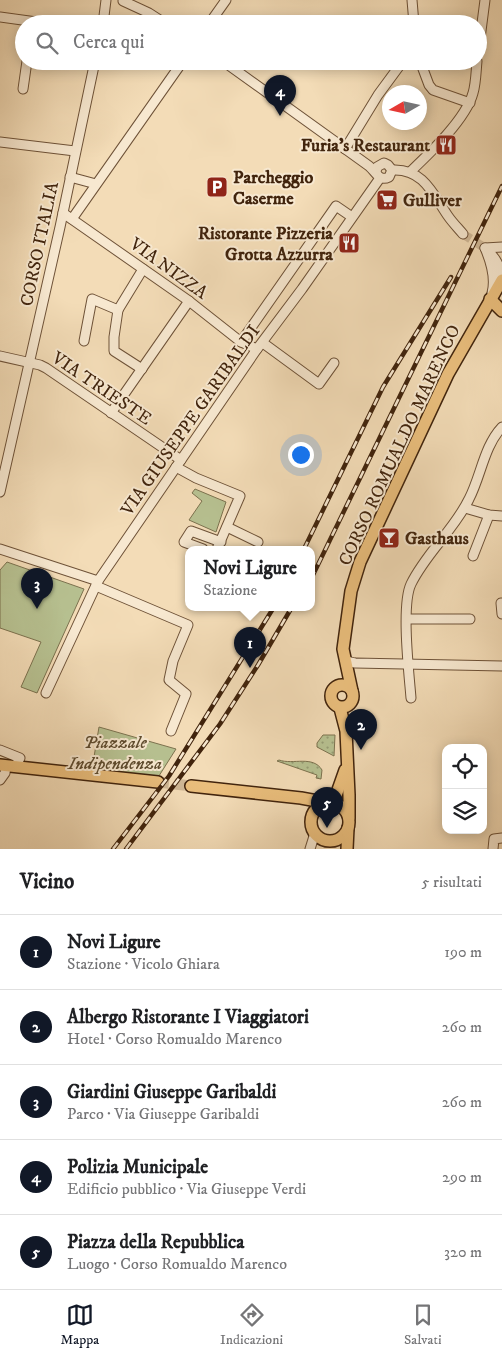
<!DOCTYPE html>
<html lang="it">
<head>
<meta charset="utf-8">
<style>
	:root { --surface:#fff; --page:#f6f6f6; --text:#202124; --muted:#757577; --line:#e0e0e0; --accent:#111827 }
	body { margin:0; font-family:"IM FELL DW Pica",serif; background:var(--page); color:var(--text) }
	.controls { position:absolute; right:15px; bottom:15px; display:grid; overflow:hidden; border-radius:10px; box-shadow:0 2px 12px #0003 }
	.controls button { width:45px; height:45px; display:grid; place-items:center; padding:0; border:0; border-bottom:1px solid var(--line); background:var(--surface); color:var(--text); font:25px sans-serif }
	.compass { position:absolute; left:382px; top:85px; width:45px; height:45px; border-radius:50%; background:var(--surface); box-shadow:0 2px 12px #0003; rotate:261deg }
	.you { position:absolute; left:300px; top:454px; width:18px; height:18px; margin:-12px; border:4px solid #fff; border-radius:50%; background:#1a73e8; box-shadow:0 0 0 8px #1a73e833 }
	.badge { display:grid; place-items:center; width:32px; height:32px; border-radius:50%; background:var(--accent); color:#fff; font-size:16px; font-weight:700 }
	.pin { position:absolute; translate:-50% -41px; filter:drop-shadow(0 1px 2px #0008) }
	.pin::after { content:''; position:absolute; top:26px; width:18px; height:15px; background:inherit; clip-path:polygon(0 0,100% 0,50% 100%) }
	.popup { position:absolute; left:185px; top:546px; width:130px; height:65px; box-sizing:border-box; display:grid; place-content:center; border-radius:10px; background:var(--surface); filter:drop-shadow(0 1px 4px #0005); font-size:16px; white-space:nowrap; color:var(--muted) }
	.popup b { font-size:19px; color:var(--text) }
	.popup::after { content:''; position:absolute; left:50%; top:100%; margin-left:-10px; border:10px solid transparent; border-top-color:var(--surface) }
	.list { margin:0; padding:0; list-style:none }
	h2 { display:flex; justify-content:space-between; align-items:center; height:65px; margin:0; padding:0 20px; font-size:21px }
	h2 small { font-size:16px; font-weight:400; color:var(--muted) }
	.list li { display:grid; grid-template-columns:32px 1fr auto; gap:15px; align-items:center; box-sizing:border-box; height:75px; padding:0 20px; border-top:1px solid var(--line) }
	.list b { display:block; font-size:19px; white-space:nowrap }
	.list p { margin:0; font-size:16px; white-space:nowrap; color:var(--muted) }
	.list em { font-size:16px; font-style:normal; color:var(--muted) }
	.icon { flex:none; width:28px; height:28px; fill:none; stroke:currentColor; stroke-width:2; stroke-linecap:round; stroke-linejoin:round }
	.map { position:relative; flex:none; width:502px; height:849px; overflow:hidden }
	.search { position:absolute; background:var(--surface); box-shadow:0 2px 12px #0003; left:15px; right:15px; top:15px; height:55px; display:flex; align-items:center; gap:12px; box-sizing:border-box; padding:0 18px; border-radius:28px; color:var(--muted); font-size:19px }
	.sheet { height:440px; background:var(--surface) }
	nav { display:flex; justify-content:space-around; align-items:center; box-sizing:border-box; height:70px; border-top:1px solid var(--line); background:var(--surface); font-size:14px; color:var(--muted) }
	nav a { display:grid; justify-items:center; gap:2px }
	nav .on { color:var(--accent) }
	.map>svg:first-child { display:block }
	.grass { fill:url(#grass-dots); stroke:#7c724f }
	.park { fill:#b7c191; stroke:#7c724f }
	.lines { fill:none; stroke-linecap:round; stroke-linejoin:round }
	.minor-tunnel { stroke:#cfb795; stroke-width:9; stroke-dasharray:9 4.5; stroke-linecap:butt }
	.major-tunnel { stroke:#cfb795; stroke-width:11; stroke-dasharray:11 5.5; stroke-linecap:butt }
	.minor-casing { stroke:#6e5238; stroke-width:11 }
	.major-casing { stroke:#41240d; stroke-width:14 }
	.minor { stroke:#f7e8d0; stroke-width:9 }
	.major { stroke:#eabe7c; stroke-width:11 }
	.rail-casing { stroke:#41240d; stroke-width:4.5 }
	.rail { stroke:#f7e8d0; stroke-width:2.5; stroke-dasharray:8; stroke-linecap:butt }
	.labels { text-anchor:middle; stroke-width:4; stroke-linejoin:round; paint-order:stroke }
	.poi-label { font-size:18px; font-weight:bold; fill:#41240d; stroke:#f7e8d0; text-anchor:start }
	.street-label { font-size:18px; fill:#41240d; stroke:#f7e8d0 }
	.park-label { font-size:18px; font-style:italic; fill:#5e4b2e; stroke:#f7e8d0 }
</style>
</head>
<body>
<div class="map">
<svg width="502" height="849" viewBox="0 0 502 849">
	<defs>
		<pattern id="grass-dots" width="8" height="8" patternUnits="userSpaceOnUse" patternTransform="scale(1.25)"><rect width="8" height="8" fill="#b7c191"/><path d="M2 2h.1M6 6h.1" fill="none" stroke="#969d75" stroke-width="1.8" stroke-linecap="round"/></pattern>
	</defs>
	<rect width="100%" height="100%" fill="#f3dcb7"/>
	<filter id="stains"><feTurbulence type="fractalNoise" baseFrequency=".004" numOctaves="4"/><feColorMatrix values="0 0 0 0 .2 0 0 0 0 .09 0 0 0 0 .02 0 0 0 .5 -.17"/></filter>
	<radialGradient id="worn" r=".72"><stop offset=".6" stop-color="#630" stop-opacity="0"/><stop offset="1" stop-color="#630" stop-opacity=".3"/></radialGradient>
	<g class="grass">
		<polygon points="323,735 335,735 334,756 317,747 317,743"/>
		<path d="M279 760C293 765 313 755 322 770L321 779 316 778 317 775 277 761Z"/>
	</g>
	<g class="park">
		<polygon points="195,489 226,502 216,532 189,520 202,501 192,493"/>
		<polygon points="7,562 84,589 37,693 21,687 41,642 0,628 0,570"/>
		<polygon points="99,727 176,749 157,779 92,769"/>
	</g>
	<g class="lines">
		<polyline class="minor-tunnel" points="463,234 485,248"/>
		<polyline class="major-tunnel" points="158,782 191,786"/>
		<g class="minor-casing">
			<g id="minor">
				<polyline points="412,0 414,24"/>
				<polyline points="123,1 149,13 166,24"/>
				<polyline points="0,17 51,24"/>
				<polyline points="103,24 106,0"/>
				<polyline points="209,24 226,0"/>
				<polyline points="478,54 485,0"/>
				<path d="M223 61 369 166C376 172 379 182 389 177L392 170"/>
				<polyline points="420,61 429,85 433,90 470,103"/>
				<polyline points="23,89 27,61"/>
				<polyline points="0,142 75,151"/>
				<polyline points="345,149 378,95 403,61"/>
				<path d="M392 170C423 168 433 194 448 216 452 222 458 228 463 234"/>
				<polyline points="376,172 377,167 384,163 388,165 392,170"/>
				<path d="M410 172C430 153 466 119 473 93 476 83 476 71 477 61"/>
				<polyline points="70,177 96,184"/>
				<polyline points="63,213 189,301 241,342 257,349"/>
				<polyline points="72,219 183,61"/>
				<polyline points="485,248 502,247"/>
				<path d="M492 293C496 278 491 262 485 248 495 256 502 268 501 281"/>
				<polyline points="118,310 143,269"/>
				<polyline points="84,341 92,299 118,310 114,337 114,351 142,369"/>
				<polyline points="241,342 336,206 352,217"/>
				<polyline points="263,343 319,384 334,363"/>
				<polyline points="0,356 40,365 46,368 181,460"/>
				<polyline points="111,413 189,301"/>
				<polyline points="176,467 196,478 240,496 217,549"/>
				<polyline points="0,492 60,227 95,61"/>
				<polyline points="465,508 489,515 502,516"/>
				<polyline points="227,527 258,542"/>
				<polyline points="0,549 98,581"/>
				<polyline points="203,549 184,542 191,531 221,542"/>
				<polyline points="473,556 489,515"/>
				<polyline points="96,586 188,625 173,661 169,680 186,694 171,731"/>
				<polyline points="501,603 502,614"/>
				<polyline points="407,619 470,619"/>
				<polyline points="346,661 355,663 502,666"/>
				<polyline points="46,693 98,581 257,349 302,289 380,178"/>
				<path d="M411 698C409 673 401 605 411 584 426 553 454 530 469 499 481 476 484 446 502 427"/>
				<polyline points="0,750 20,758 15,767"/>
				<polyline points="0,780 5,773 6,766"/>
				<polyline points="310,849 315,833"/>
				<polyline points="493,849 494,839 502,838"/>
			</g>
		</g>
		<g class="major-casing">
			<g id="major">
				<polyline points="490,299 502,311"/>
				<circle cx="342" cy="696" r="11"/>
				<polyline points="352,691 343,649 351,591 360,562 448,374 502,280"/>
				<polyline points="340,708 346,731 349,795 349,818"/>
				<polyline points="0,765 158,782"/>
				<polyline points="191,786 301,798 328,803"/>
				<circle cx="330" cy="822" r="19"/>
				<polyline points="333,804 345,770"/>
				<polyline points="347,849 348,828"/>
			</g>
		</g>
		<use href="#minor" class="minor"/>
		<use href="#major" class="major"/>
		<g class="rail-casing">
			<g id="rail">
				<polyline points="304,549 383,387 451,277"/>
				<polyline points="311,579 502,186"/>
				<polyline points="113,849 169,776 274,607"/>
				<polyline points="126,849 220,724 258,665 292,607"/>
			</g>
		</g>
		<use href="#rail" class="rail"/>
	</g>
	<defs>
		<g id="restaurant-square" transform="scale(1.125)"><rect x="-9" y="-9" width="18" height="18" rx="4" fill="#8f2418" stroke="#f7e8d0"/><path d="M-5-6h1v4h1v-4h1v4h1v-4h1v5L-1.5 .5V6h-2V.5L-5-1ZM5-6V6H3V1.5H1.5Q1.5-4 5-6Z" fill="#fff"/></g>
		<g id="parking-square" transform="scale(1.125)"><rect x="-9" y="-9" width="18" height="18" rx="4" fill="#8f2418" stroke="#f7e8d0"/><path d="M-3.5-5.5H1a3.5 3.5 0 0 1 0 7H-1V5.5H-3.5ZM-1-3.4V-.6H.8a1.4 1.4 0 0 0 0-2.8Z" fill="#fff"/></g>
		<g id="supermarket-square" transform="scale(1.125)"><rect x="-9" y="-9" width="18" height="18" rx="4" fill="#8f2418" stroke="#f7e8d0"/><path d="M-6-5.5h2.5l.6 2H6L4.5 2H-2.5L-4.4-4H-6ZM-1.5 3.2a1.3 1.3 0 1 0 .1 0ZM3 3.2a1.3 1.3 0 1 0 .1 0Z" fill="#fff"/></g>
		<g id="bar-square" transform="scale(1.125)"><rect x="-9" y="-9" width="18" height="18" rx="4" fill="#8f2418" stroke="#f7e8d0"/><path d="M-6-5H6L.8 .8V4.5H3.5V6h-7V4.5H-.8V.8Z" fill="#fff"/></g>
	</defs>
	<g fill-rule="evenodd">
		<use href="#restaurant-square" x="446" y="145"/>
		<use href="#parking-square" x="217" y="187"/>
		<use href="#supermarket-square" x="387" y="200"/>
		<use href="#restaurant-square" x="349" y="243"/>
		<use href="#bar-square" x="389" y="538"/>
	</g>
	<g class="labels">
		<g class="poi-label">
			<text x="430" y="151" text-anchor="end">Furia's Restaurant</text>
			<text x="233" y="183">Parcheggio<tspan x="233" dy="21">Caserme</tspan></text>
			<text x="403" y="206">Gulliver</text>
			<text x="333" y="239" text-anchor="end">Ristorante Pizzeria<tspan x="333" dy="21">Grotta Azzurra</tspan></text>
			<text x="405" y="544">Gasthaus</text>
		</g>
		<g class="street-label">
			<text transform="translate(39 244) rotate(-78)" y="6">CORSO ITALIA</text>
			<text transform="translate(169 268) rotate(36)" y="6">VIA NIZZA</text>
			<text transform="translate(102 388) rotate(34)" y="6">VIA TRIESTE</text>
			<text transform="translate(190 420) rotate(-55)" y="6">VIA GIUSEPPE GARIBALDI</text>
			<text transform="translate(399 445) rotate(-65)" y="6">CORSO ROMUALDO MARENCO</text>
		</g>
		<g class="park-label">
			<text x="115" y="748">Piazzale<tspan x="115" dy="21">Indipendenza</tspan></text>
		</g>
	</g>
	<rect width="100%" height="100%" filter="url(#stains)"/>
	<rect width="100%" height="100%" fill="url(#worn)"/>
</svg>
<div class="controls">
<button><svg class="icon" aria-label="locate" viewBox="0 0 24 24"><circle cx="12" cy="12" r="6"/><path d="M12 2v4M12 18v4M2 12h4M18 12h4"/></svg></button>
<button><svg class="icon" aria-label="layers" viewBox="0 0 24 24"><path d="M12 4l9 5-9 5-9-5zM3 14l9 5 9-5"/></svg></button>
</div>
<svg class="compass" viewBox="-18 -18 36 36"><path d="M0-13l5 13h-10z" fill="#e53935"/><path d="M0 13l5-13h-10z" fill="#757577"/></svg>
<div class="you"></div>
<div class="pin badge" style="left:250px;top:668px">1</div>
<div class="popup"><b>Novi Ligure</b>Stazione</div>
<div class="pin badge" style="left:361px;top:750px">2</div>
<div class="pin badge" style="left:37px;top:609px">3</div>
<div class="pin badge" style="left:280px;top:116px">4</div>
<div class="pin badge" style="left:327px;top:828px">5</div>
<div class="search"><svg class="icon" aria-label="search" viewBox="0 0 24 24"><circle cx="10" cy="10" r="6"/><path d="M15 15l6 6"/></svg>Cerca qui</div>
</div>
<section class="sheet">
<h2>Vicino<small>5 risultati</small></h2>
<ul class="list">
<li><span class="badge">1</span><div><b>Novi Ligure</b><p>Stazione · Vicolo Ghiara</p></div><em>190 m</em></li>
<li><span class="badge">2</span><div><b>Albergo Ristorante I Viaggiatori</b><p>Hotel · Corso Romualdo Marenco</p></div><em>260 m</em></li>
<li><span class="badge">3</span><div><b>Giardini Giuseppe Garibaldi</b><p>Parco · Via Giuseppe Garibaldi</p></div><em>260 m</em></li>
<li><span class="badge">4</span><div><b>Polizia Municipale</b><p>Edificio pubblico · Via Giuseppe Verdi</p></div><em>290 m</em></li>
<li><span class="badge">5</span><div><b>Piazza della Repubblica</b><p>Luogo · Corso Romualdo Marenco</p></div><em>320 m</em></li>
</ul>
</section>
<nav>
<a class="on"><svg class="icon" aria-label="map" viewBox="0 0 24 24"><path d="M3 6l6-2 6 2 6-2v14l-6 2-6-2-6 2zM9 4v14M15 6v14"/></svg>Mappa</a>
<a><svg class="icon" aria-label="directions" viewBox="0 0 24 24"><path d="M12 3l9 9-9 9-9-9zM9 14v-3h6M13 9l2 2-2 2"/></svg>Indicazioni</a>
<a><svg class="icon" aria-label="saved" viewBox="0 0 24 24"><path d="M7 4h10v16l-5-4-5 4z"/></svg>Salvati</a>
</nav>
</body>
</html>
